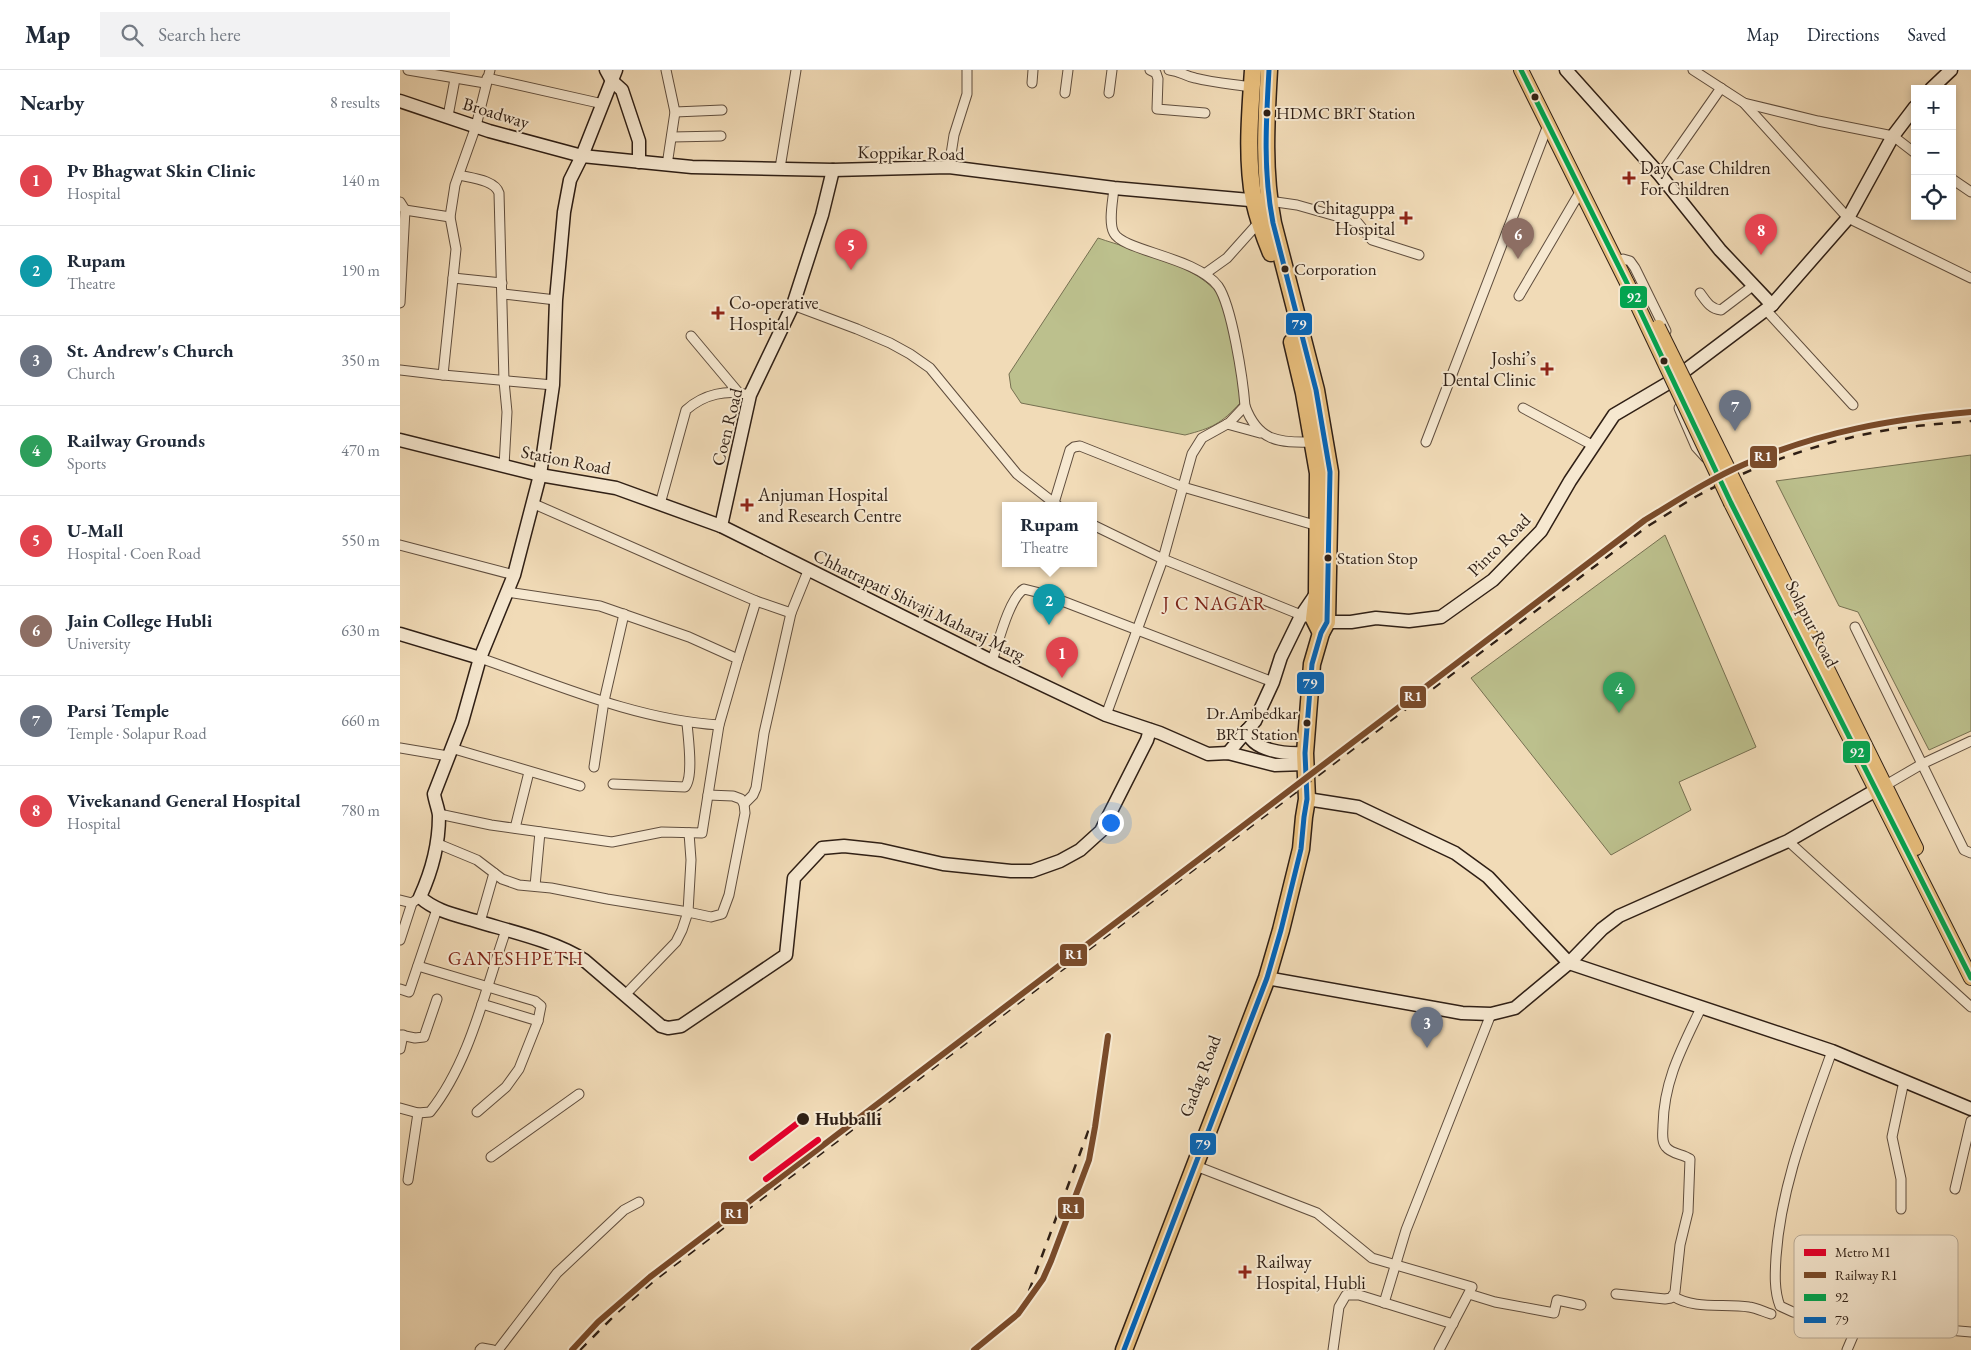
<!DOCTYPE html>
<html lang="en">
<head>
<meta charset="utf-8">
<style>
	:root { --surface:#fff; --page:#f2f2f3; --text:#1f2937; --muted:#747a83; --line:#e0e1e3; --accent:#8f2418 }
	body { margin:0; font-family:"EB Garamond",serif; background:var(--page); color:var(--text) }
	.controls { position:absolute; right:15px; top:15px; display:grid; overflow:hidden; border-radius:0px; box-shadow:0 2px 8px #0003 }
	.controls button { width:45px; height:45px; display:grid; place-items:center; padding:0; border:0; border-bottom:1px solid var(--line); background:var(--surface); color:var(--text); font:25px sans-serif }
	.you { position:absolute; left:710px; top:752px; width:18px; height:18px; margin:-12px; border:4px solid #fff; border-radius:50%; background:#1a73e8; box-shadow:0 0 0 8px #1a73e833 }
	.badge { display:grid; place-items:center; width:32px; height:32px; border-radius:50%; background:var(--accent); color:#fff; font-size:16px; font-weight:700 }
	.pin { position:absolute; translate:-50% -41px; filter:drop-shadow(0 1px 2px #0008) }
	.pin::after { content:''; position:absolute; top:26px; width:18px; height:15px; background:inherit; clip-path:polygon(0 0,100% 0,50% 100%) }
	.popup { position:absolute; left:602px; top:432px; width:95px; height:65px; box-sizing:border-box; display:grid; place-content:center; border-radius:0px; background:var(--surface); filter:drop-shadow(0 1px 4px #0005); font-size:16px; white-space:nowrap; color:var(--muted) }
	.popup b { font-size:19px; color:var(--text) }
	.popup::after { content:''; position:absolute; left:50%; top:100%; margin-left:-10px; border:10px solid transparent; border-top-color:var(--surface) }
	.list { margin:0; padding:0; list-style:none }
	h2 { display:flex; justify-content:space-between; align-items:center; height:65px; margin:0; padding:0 20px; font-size:21px }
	h2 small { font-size:16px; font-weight:400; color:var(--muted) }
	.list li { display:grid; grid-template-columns:32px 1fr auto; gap:15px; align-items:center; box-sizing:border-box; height:90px; padding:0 20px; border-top:1px solid var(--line) }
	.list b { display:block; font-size:19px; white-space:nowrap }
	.list p { margin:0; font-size:16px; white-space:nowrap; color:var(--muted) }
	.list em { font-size:16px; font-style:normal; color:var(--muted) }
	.icon { flex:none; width:28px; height:28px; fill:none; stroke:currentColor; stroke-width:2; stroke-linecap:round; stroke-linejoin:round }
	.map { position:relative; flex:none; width:1571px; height:1280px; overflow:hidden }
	header { display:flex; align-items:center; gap:30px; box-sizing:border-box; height:70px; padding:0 25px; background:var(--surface); border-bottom:1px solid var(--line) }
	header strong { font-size:24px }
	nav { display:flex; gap:28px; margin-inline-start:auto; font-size:18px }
	.search { width:350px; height:45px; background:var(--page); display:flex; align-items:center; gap:12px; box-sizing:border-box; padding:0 18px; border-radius:0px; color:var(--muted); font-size:19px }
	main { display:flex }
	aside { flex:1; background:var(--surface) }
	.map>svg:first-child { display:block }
	.green { fill:#bcc08d; stroke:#767051 }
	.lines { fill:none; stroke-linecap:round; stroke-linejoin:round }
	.street-casing { stroke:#604e3e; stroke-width:11 }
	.secondary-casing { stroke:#2f1f15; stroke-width:15 }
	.primary-casing { stroke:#2f1f15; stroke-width:16 }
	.highway-casing { stroke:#2f1f15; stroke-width:19 }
	.street { stroke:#f6e8d0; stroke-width:9 }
	.secondary { stroke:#f6e8d0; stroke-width:12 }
	.primary { stroke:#e8be7c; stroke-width:14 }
	.highway { stroke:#e8be7c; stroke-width:16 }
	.rail { stroke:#2f1f15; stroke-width:2.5; stroke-dasharray:9 9; stroke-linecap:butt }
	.primary-bridge-casing { stroke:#2f1f15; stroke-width:16; stroke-linecap:butt }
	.primary-bridge { stroke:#e8be7c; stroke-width:14 }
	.bus-1-casing { stroke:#f6e8d0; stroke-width:9 }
	.bus-2-casing { stroke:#f6e8d0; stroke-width:9 }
	.bus-1 { stroke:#00a651; stroke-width:5 }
	.bus-2 { stroke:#0065bd; stroke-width:5 }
	.rail-1-casing { stroke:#f6e8d0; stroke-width:10 }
	.rail-1 { stroke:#7a4b2a; stroke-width:6 }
	.metro-1-casing { stroke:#f6e8d0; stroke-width:10 }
	.metro-1 { stroke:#e4002b; stroke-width:6 }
	.bus-dot { fill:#2f1f15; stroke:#f6e8d0; stroke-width:2 }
	.poi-dot { fill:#8f2418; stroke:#f6e8d0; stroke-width:2 }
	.labels { text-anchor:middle; stroke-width:4; stroke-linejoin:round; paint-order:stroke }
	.bus-label { font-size:17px; fill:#2f1f15; stroke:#f6e8d0; text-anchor:start }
	.street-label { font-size:18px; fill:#2f1f15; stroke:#f6e8d0 }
	.poi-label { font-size:18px; fill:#2f1f15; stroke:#f6e8d0; text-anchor:start }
	.stop-label { font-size:18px; font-weight:bold; fill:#2f1f15; stroke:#f6e8d0; text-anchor:start }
	.neighbourhood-label { font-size:19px; letter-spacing:1px; fill:#7a1f14; stroke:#f6e8d0 }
	.key { fill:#f6e8d0; stroke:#baac98; stroke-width:1 }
	.key-label { font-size:14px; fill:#2f1f15 }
	.line-badge { stroke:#f6e8d0; stroke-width:2 }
	.badge-label { font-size:14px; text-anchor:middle; font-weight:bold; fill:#fff }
</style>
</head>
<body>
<header>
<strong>Map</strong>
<div class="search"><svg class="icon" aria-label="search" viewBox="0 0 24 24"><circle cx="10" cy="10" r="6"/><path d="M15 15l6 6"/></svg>Search here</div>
<nav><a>Map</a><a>Directions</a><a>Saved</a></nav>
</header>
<main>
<aside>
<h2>Nearby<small>8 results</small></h2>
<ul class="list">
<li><span class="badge" style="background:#e0444e">1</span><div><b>Pv Bhagwat Skin Clinic</b><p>Hospital</p></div><em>140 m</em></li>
<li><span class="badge" style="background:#0f9aa8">2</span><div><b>Rupam</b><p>Theatre</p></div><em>190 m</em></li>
<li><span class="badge" style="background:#6b7280">3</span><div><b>St. Andrew's Church</b><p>Church</p></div><em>350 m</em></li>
<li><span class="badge" style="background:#2e9e5b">4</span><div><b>Railway Grounds</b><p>Sports</p></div><em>470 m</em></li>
<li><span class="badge" style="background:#e0444e">5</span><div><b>U-Mall</b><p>Hospital · Coen Road</p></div><em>550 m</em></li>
<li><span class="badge" style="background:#8d6e63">6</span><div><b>Jain College Hubli</b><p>University</p></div><em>630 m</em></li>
<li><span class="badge" style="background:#6b7280">7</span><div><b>Parsi Temple</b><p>Temple · Solapur Road</p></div><em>660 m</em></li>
<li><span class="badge" style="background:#e0444e">8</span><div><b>Vivekanand General Hospital</b><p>Hospital</p></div><em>780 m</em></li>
</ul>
</aside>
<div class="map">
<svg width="1571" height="1280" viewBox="0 0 1571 1280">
	<rect width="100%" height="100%" fill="#f1dbb7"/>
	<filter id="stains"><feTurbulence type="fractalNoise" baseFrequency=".004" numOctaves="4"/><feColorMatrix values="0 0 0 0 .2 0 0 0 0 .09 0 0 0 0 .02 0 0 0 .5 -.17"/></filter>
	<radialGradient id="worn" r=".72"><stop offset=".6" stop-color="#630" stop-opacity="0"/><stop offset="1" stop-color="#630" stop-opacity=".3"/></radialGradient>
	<g class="green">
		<path d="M698 168C738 182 798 193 823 230L840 313V333C821 354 812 358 785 365L621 333 611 318 609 304Z"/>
		<polygon points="1571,385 1571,661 1529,680 1458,542 1439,536 1376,411"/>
		<polygon points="1265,465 1356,677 1279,712 1291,740 1211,785 1071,608"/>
	</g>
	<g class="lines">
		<g class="street-casing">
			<g id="street">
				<polyline points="8,0 85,13"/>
				<polyline points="266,0 275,42 267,95"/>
				<polyline points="750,0 756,3 758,9 757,39 805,43"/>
				<path d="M769 0C781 1 784 6 795 8 814 13 833 14 852 17"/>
				<polyline points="1293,0 1344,33 1448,148 1571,208"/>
				<polyline points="87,8 203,34"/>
				<polyline points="632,13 633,0"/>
				<polyline points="665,23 668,0"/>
				<polyline points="709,23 712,0"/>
				<polyline points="1344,33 1418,51 1493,66 1515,83"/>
				<polyline points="275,42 322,40"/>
				<polyline points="48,46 55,9"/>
				<polyline points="272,67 321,66"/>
				<polyline points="549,97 554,65 567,24 567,0"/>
				<polyline points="380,98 396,0"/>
				<path d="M59 105C71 108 95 110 99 123L104 311 107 342 104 396"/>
				<polyline points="1260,105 1321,18"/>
				<polyline points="1552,109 1571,122"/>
				<polyline points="869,131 897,135 957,152 972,170 1019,185"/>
				<polyline points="0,132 5,140 0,233"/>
				<polyline points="5,140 50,147"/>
				<polyline points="1223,189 1230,191 1235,198 1266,261"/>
				<polyline points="806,203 827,188 861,150"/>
				<polyline points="53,208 102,213"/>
				<path d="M1300 223C1306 231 1310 239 1321 240L1354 215"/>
				<polyline points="103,224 156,230"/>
				<polyline points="1119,226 1180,122"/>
				<polyline points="393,235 457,259 490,273 510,284 530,298 617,404 658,436"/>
				<polyline points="1366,240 1453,335"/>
				<polyline points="291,266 338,322"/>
				<polyline points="0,300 43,305 153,315"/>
				<polyline points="43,305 56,179 50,147 55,115 76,56 90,0"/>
				<path d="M845 336C858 371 878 373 913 372"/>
				<polyline points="1123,338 1194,376"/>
				<polyline points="1279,338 1296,377 1306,388"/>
				<polyline points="827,354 860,363"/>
				<polyline points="1026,372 1148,55"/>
				<polyline points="132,433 284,500 356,531 391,543"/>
				<polyline points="654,433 670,380 674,377 680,376 783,417 918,456"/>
				<path d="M260 434 286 340C304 324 327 319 350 325"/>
				<polyline points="693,455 763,489 906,547"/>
				<polyline points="0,475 114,505"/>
				<polyline points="1455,557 1522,694 1571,671"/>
				<path d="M80 588C158 615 237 650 319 655"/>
				<polyline points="338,589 356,531"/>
				<path d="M592 591C598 574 609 528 624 519L644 524 873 612"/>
				<path d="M706 645 763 489 792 384 802 368 829 353 845 336C843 310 832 236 818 216 796 187 723 181 714 163 708 153 713 130 714 118"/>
				<polyline points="0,678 48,686"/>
				<polyline points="51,678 180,716"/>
				<polyline points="194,697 204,631 224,544"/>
				<path d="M213 714 285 717C294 707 288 667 287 653"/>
				<polyline points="1486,715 1522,694 1564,780 1571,783"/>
				<polyline points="344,734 353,725 356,718 364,663 391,543 408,501"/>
				<polyline points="39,744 91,755 212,772 262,762 302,763 319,655 338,589 289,567 200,536 107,522"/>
				<polyline points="115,758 129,702"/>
				<polyline points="1388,771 1571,937"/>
				<polyline points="36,773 77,790 102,809 119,815 151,818 207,829 288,842 311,847 322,844 329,825 345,743 344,734 341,729 333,726 308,725"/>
				<polyline points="135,816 140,762"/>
				<polyline points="0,830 12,833"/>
				<polyline points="80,852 94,803"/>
				<polyline points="0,870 12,833 20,827"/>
				<polyline points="18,896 135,931 141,936 138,951 119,999 106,1017 77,1042"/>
				<polyline points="0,919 9,922 37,839"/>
				<polyline points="225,925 276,872 282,860 288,842 291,790 289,763"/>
				<polyline points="82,934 138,951"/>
				<polyline points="0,965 15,968 24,967 37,929"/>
				<polyline points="0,979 3,965"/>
				<path d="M1432 981C1408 1049 1381 1115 1376 1187 1375 1203 1374 1221 1380 1236L1393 1242 1456 1252 1571 1262"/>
				<path d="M0 1038 18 1043 30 1042C70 992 85 920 106 860"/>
				<polyline points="91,1087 179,1024"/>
				<polyline points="796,1096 917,1143 972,1188 1072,1217 1039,1280"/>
				<polyline points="8,1110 18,1043"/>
				<polyline points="1555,1119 1571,1051"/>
				<polyline points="1501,1139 1501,1109 1492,1067 1504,1011"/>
				<polyline points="1069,1224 1095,1232 1154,1243 1157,1230 1181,1235"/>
				<path d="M1216 1224 1265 1229 1271 1228 1275 1222 1280 1175 1288 1142 1290 1089C1283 1084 1271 1084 1266 1077 1261 1071 1263 1062 1263 1055 1264 1010 1282 978 1301 938"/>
				<path d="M1273 1226C1294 1240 1325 1233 1349 1237 1357 1238 1364 1242 1371 1244"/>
				<polyline points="984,1233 1006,1160 1091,944"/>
				<polyline points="1430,1247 1436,1191"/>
				<polyline points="1481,1254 1487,1196"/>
				<polyline points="80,1280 82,1278 93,1280"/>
				<polyline points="98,1280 157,1203 224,1140 239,1132"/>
				<polyline points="933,1280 939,1237 946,1225 959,1225 1053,1254"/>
				<polyline points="1447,1280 1459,1252"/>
			</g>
		</g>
		<g class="secondary-casing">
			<g id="secondary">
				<polyline points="206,0 212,11 222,20 239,71 239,92"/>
				<path d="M216 0 182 86 170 110 164 142 156 230 153 315 140 405 114 505 80 588 62 652 34 724C35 731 39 741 39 746 39 773 31 803 20 827 35 841 56 845 76 851 109 861 155 871 184 890L261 956 268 958 281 956 386 885 394 808 422 778 444 776 481 780 543 794 611 801H632L660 791 680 780 701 761 747 670 750 660"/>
				<polyline points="1166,0 1260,105 1320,180 1372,235"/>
				<polyline points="1531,19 1551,0"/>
				<polyline points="0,31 89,61 182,86 292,97 433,100 549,97 714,118 861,131"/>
				<polyline points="0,370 140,405 216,418 321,456 592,591 706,645 760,663 808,684 828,683 875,695 905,694"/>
				<polyline points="321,456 350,325 393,235 422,145 433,100"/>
				<polyline points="919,550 927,552 951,552 976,548 1009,551 1041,547 1093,510 1141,461 1170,411 1214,345 1270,312 1372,235 1448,148 1493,66 1515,37"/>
				<polyline points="0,564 80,588"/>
				<path d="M847 660C852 682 887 684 905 683"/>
				<polyline points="828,683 855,651 873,612 881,587 901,546 916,524"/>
				<polyline points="907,729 958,737 1055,783 1088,807 1169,893 1432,981 1571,1039"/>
				<polyline points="867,908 1062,943 1091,944 1115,938 1169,893 1202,859 1219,846 1388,771 1483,716"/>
			</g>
		</g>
		<g class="primary-casing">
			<g id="primary">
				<polyline points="1121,0 1227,213"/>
				<polyline points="1342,427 1516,778"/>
				<polyline points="1331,433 1571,908"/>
			</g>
		</g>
		<g class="highway-casing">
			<g id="highway">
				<path d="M853 0C850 44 846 88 854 131 858 149 864 166 871 183"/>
				<polyline points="892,272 904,323 918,403 917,523 914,549 921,563"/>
				<path d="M724 1280 867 908 881 860 901 779 904 747 907 729 905 683 912 594 921 563 927 552 930 402 916 320 873 153C863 102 866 52 869 0"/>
			</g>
		</g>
		<use href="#street" class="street"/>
		<use href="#secondary" class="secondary"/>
		<use href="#primary" class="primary"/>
		<use href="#highway" class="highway"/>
		<g class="rail">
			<polyline points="629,1221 689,1059"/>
			<path d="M180 1280 219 1241 255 1210 805 791 1248 456C1265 446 1281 435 1297 426 1353 396 1415 374 1476 362 1507 356 1540 354 1571 351"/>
			<polyline points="574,1280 618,1244 643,1209 651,1191 689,1090 695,1057 708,966"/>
		</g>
		<g class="primary-bridge-casing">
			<g id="primary-bridge">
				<polyline points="1227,213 1331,433"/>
				<polyline points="1258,257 1342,427"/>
			</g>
		</g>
		<use href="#primary-bridge" class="primary-bridge"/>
		<g class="bus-1-casing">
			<polyline id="bus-1" points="1121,0 1227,213 1331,433 1571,908"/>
		</g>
		<g class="bus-2-casing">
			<path id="bus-2" d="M724 1280 867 908 881 860 901 779 904 747 907 729 905 683 912 594 921 563 927 552 930 402 916 320 873 153C863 102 866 52 869 0"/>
		</g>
		<use href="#bus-1" class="bus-1"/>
		<use href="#bus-2" class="bus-2"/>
		<g class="rail-1-casing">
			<g id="rail-1">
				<path d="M172 1280 198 1252 250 1207 1245 450C1278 430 1310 409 1345 394 1419 362 1492 349 1571 342"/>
				<polyline points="574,1280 618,1244 643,1209 651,1191 689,1090 695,1057 708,966"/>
			</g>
		</g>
		<use href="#rail-1" class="rail-1"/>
		<g class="metro-1-casing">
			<g id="metro-1">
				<polyline points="352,1088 403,1049"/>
				<polyline points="366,1109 418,1070"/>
			</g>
		</g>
		<use href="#metro-1" class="metro-1"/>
	</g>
	<g class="bus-dot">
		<circle cx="1135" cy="27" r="4.5"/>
		<circle cx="867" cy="43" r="4.5"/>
		<circle cx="885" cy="199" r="4.5"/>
		<circle cx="1264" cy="291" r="4.5"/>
		<circle cx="928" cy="488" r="4.5"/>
		<circle cx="907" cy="653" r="4.5"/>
		<circle cx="403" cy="1049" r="7"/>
	</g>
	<g class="poi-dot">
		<path d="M1226.5 100.5h5v5h5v5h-5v5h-5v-5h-5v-5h5z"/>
		<path d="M1003.5 140.5h5v5h5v5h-5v5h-5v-5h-5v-5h5z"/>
		<path d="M315.5 235.5h5v5h5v5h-5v5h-5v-5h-5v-5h5z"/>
		<path d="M1144.5 291.5h5v5h5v5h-5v5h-5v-5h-5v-5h5z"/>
		<path d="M344.5 427.5h5v5h5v5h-5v5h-5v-5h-5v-5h5z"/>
		<path d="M842.5 1194.5h5v5h5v5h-5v5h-5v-5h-5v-5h5z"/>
	</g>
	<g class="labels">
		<g class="bus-label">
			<text x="876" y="49">HDMC BRT Station</text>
			<text x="894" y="205">Corporation</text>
			<text x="937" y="494">Station Stop</text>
			<text x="898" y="649" text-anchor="end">Dr.Ambedkar<tspan x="898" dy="21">BRT Station</tspan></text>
		</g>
		<g class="street-label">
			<text transform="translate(96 43) rotate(17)" y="6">Broadway</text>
			<text transform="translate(511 83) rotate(1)" y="6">Koppikar Road</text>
			<text transform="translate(327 357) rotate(-76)" y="6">Coen Road</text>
			<text transform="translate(166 390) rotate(11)" y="6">Station Road</text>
			<text transform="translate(1099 475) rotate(-45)" y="6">Pinto Road</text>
			<text transform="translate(519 535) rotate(26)" y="6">Chhatrapati Shivaji Maharaj Marg</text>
			<text transform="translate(1412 554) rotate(63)" y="6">Solapur Road</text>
			<text transform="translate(800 1006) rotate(-69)" y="6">Gadag Road</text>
		</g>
		<g class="poi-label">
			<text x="1240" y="104">Day Case Children<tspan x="1240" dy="21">For Children</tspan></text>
			<text x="995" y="144" text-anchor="end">Chitaguppa<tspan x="995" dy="21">Hospital</tspan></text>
			<text x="329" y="239">Co-operative<tspan x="329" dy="21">Hospital</tspan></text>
			<text x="1136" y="295" text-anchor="end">Joshi’s<tspan x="1136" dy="21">Dental Clinic</tspan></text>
			<text x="358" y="431">Anjuman Hospital<tspan x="358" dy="21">and Research Centre</tspan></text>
			<text x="856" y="1198">Railway<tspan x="856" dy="21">Hospital, Hubli</tspan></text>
		</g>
		<g class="stop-label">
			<text x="415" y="1055">Hubballi</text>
		</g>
		<g class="neighbourhood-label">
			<text x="815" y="540">J C NAGAR</text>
			<text x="116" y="895">GANESHPETH</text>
		</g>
	</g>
	<rect x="1394" y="1165" width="164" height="103" rx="8" class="key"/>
	<rect x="1404" y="1179" width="22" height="7" fill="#e4002b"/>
	<rect x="1404" y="1202" width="22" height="6" fill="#7a4b2a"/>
	<rect x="1404" y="1224" width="22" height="7" fill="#00a651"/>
	<rect x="1404" y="1247" width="22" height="6" fill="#0065bd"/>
	<g class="key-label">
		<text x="1435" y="1187">Metro M1</text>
		<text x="1435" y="1210">Railway R1</text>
		<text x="1435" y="1232">92</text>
		<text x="1435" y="1255">79</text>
	</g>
	<g class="line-badge">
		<rect x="1219" y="215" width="29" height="24" rx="5" fill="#00a651"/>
		<rect x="885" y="242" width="28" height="24" rx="5" fill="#0065bd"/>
		<rect x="1349" y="375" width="29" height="24" rx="5" fill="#7a4b2a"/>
		<rect x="896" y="601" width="29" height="24" rx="5" fill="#0065bd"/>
		<rect x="999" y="615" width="28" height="24" rx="5" fill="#7a4b2a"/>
		<rect x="1442" y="670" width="29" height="24" rx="5" fill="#00a651"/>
		<rect x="659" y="873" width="29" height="24" rx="5" fill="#7a4b2a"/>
		<rect x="789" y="1062" width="28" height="24" rx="5" fill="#0065bd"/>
		<rect x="657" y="1126" width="28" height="24" rx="5" fill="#7a4b2a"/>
		<rect x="320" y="1131" width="29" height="24" rx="5" fill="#7a4b2a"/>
	</g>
	<g class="badge-label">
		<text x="1234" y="232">92</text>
		<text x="899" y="259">79</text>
		<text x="1363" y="391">R1</text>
		<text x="910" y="618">79</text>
		<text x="1013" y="631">R1</text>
		<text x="1457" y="687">92</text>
		<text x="674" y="889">R1</text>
		<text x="803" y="1079">79</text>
		<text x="671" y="1143">R1</text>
		<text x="334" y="1148">R1</text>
	</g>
	<rect width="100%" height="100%" filter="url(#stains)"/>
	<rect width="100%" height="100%" fill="url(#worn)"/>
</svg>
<div class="controls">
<button>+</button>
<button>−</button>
<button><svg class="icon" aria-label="locate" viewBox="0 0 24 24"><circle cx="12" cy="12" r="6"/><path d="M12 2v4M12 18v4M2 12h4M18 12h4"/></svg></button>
</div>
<div class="you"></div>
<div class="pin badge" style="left:662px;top:608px;background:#e0444e">1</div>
<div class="pin badge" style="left:649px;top:555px;background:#0f9aa8">2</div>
<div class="popup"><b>Rupam</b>Theatre</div>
<div class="pin badge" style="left:1027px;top:978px;background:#6b7280">3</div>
<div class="pin badge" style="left:1219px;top:643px;background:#2e9e5b">4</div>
<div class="pin badge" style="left:451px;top:200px;background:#e0444e">5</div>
<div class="pin badge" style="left:1118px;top:189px;background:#8d6e63">6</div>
<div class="pin badge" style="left:1335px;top:361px;background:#6b7280">7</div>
<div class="pin badge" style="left:1361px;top:185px;background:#e0444e">8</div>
</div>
</main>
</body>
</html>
